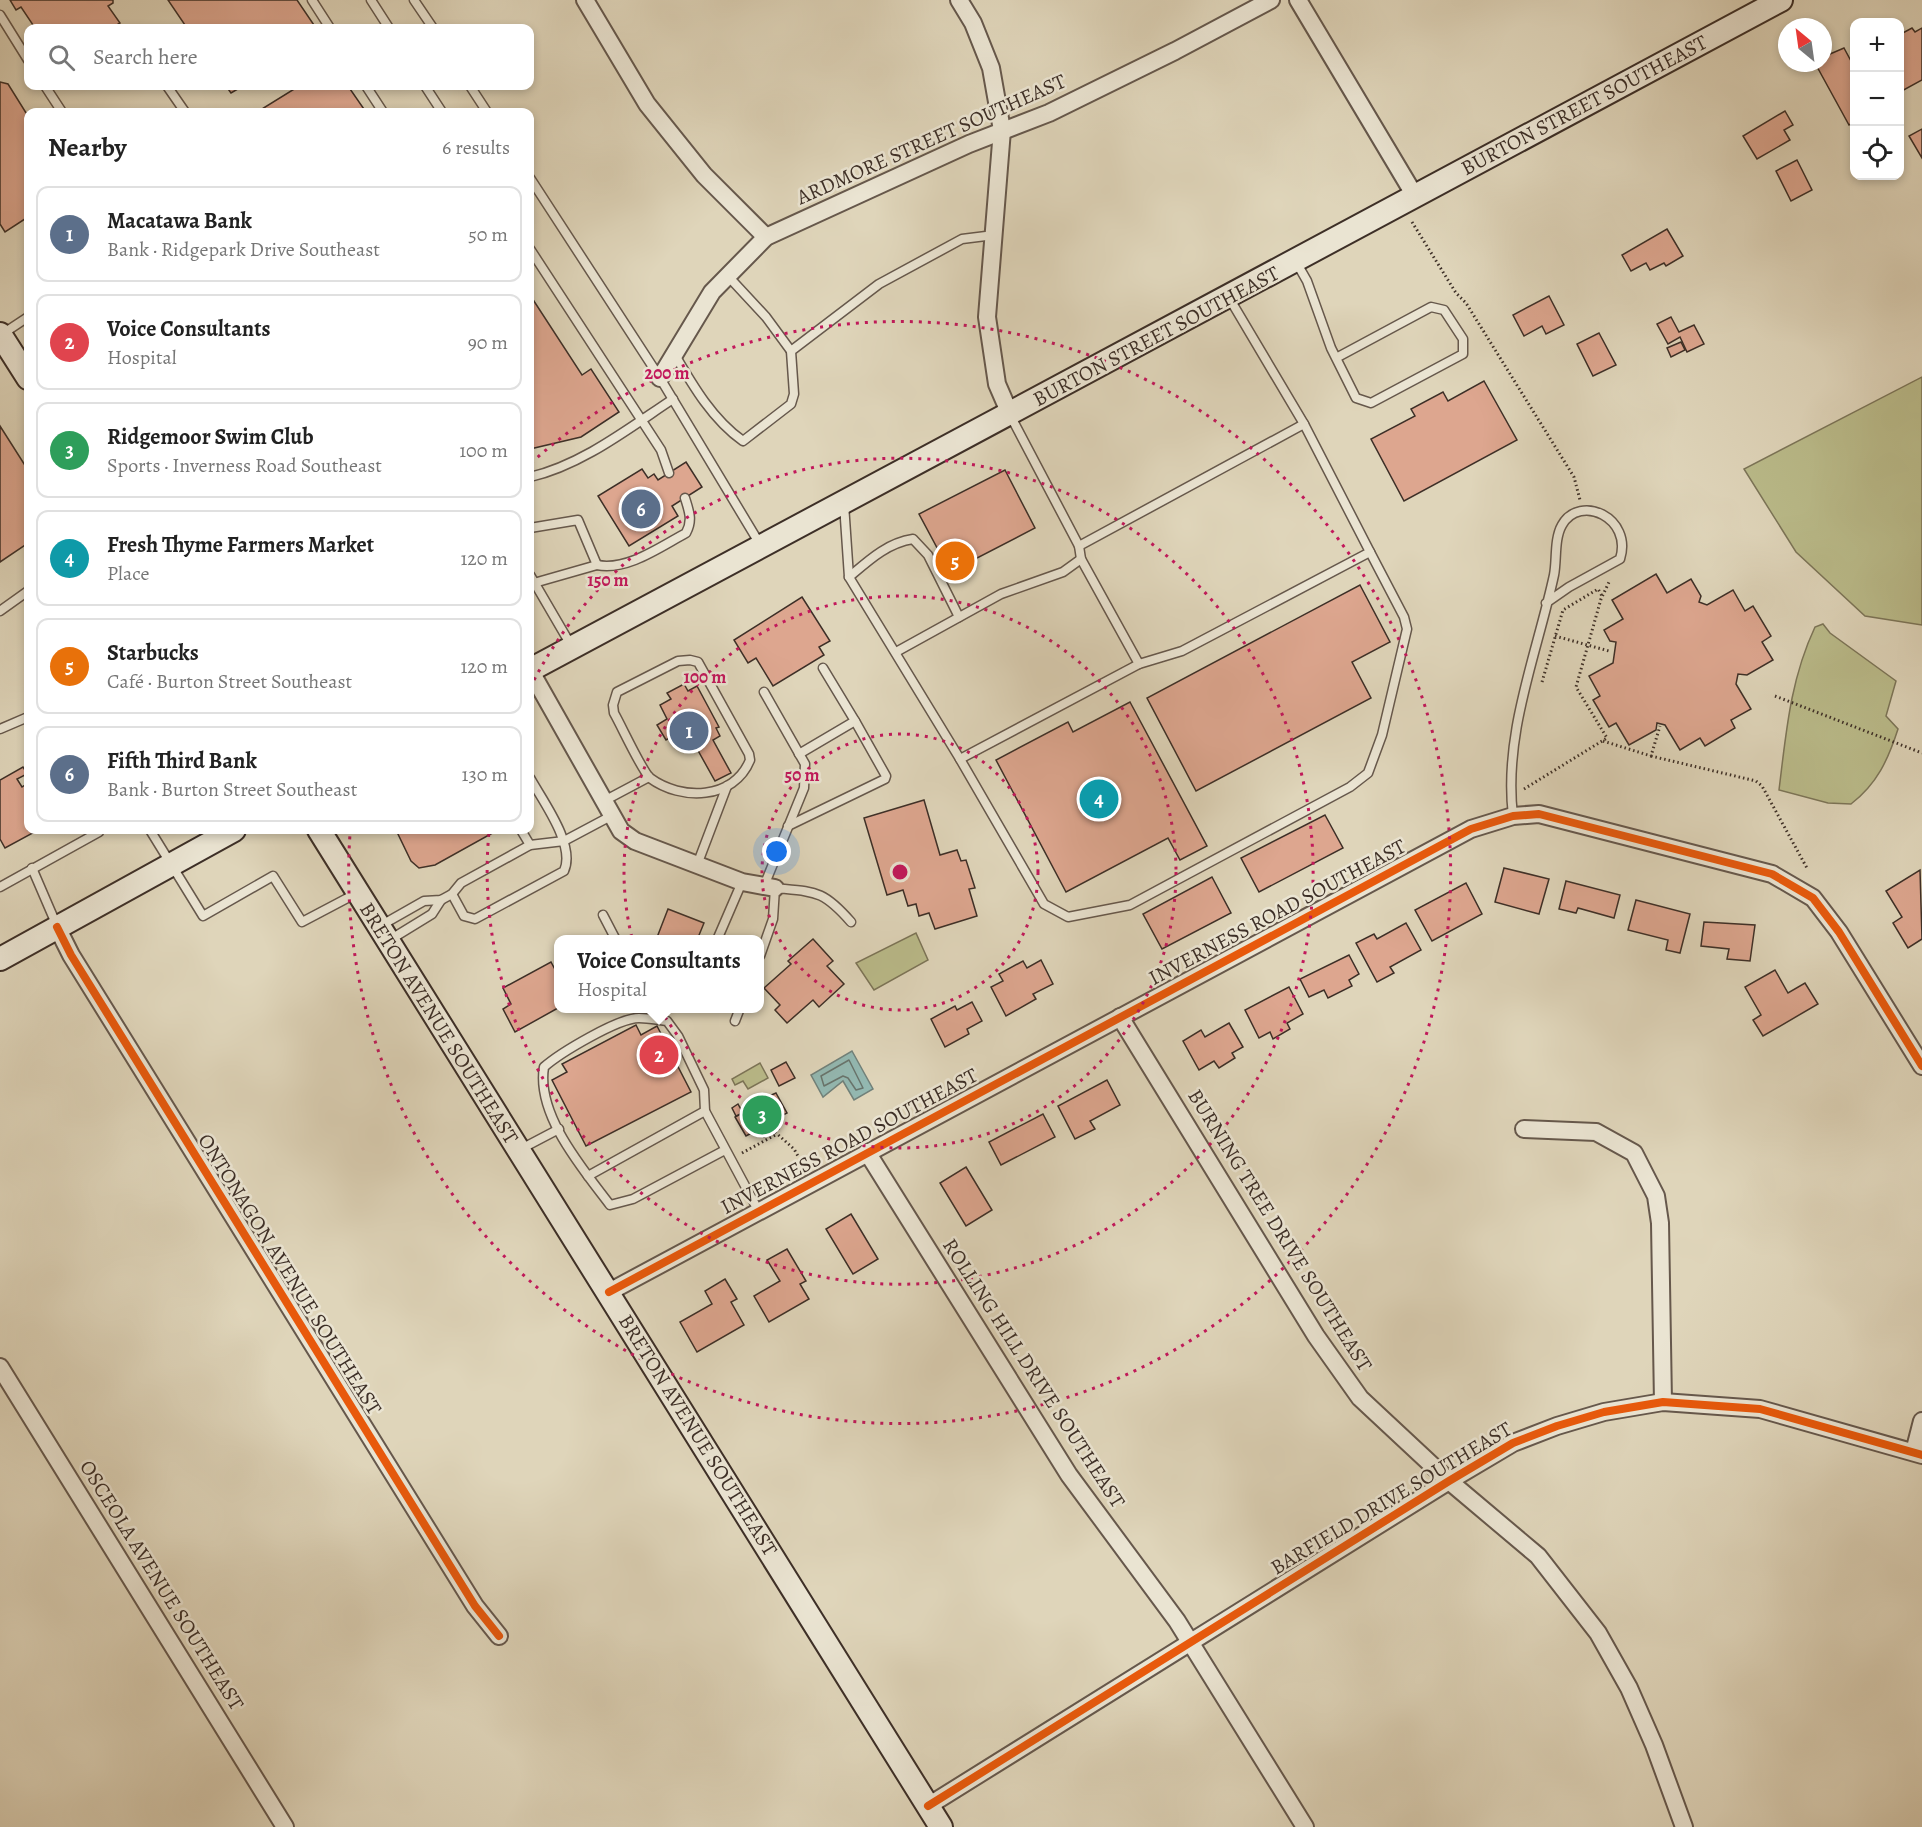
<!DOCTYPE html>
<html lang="en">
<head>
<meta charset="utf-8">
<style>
	:root { --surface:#fff; --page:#f6f6f6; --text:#222; --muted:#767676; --line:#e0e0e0; --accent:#2563eb }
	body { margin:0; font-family:Alegreya,serif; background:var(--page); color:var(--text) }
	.controls { position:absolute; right:18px; top:18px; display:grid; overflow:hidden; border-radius:12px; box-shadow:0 3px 9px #0003 }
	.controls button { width:54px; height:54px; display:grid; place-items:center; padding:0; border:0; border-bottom:2px solid var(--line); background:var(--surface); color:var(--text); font:30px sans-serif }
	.compass { position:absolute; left:1778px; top:18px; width:54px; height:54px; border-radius:50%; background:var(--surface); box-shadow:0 3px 9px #0003; rotate:331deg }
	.you { position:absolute; left:777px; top:852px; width:21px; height:21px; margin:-15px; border:4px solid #fff; border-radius:50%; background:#1a73e8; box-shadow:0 0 0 9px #1a73e833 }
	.badge { display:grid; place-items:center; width:39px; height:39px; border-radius:50%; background:var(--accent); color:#fff; font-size:20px; font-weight:700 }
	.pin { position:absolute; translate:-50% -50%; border:3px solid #fff; box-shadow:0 2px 6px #0006 }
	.popup { position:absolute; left:554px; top:935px; width:210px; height:78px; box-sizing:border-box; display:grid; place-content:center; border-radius:12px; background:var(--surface); filter:drop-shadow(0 2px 4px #0005); font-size:20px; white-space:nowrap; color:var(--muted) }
	.popup b { font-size:22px; color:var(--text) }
	.popup::after { content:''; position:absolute; left:50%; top:100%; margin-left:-12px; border:12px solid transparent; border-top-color:var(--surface) }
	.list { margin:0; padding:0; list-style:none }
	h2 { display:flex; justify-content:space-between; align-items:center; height:78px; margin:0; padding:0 24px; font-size:26px }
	h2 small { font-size:20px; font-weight:400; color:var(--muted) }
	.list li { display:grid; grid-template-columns:39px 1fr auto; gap:18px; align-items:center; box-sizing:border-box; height:96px; margin:0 12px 12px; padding:0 12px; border:2px solid var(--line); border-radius:12px }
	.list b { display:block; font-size:22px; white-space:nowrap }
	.list p { margin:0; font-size:20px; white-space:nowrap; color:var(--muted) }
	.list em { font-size:20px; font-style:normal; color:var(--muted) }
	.icon { flex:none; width:33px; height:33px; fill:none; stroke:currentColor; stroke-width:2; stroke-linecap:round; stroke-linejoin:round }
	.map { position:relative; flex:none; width:1922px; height:1827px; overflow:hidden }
	.search { position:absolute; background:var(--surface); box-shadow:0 3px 9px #0003; left:24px; top:24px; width:510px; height:66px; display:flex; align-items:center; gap:15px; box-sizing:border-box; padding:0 21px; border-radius:12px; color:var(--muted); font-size:22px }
	.panel { position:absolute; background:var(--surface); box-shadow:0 3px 9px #0003; left:24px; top:108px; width:510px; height:726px; border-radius:12px }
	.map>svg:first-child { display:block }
	.green { fill:#babb8a; stroke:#7c7558; stroke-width:1.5 }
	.water { fill:#93b8b1; stroke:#71817a; stroke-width:1.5 }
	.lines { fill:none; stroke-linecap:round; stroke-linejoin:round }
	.shore { stroke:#68746c; stroke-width:1.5 }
	.building { fill:#dda68f; stroke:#3d2f27; stroke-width:1.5 }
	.service-casing { stroke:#66584c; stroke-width:11 }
	.minor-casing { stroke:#66584c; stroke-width:20 }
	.secondary-casing { stroke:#3d2f27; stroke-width:26 }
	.path { stroke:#3d2f27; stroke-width:3; stroke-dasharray:1.5 3; stroke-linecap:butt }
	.service { stroke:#eae4d2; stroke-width:8 }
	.minor { stroke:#eae4d2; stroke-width:16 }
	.secondary { stroke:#eae4d2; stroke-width:22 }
	.cycleway-casing { stroke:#eae4d2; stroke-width:11 }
	.cycleway { stroke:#e8590c; stroke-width:8 }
	.ring { fill:none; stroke:#c2185b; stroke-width:3; stroke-dasharray:3 6 }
	.labels { text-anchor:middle; stroke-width:5; stroke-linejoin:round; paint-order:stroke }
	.street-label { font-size:21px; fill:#3d2f27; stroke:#eae4d2 }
	.centre { fill:#c2185b; stroke:#eae4d2; stroke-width:3 }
	.ring-label { font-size:18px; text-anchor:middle; font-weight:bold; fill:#c2185b; stroke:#eae4d2; stroke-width:5; stroke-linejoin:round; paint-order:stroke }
</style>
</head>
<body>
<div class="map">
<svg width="1922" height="1827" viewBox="0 0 1922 1827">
	<rect width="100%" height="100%" fill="#dfd5ba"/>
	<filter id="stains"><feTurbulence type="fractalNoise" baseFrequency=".00333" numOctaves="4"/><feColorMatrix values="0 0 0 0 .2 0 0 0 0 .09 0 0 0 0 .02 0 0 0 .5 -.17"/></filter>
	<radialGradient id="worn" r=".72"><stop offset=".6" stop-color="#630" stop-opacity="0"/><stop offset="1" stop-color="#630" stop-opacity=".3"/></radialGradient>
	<g class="green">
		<polygon points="1922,377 1922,625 1865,616 1796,552 1744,469"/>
		<path d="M1823 624 1830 633 1896 681 1886 716 1898 729C1888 760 1877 784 1851 804L1828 803 1779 790C1786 734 1790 680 1815 627Z"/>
		<polygon points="916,933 928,960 874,990 856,963"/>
		<polygon points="760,1063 768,1078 748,1089 743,1081 735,1085 732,1079"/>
	</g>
	<polygon class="water" points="852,1051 873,1089 854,1100 843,1081 823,1097 811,1075"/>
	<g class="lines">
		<polygon class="shore" points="849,1060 863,1088 856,1090 848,1078 843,1076 824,1086 821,1076"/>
	</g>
	<g class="building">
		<polygon points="10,0 113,0 113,3 108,6 120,23 112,28 35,28 21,7 16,10"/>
		<polygon points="168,0 297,0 316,28 187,28"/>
		<polygon points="1912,28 1915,32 1922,28 1922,80 1900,92 1900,32 1901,34"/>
		<polygon points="1844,48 1851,61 1854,59 1854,122 1849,125 1815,63 1823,63 1823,57"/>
		<polygon points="0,82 8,84 28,116 28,217 5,232 0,224"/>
		<polygon points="226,86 243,86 231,93"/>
		<polygon points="299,86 348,86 366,112 257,112"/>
		<polygon points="1785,111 1793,125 1784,130 1790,140 1757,159 1743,136"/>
		<polygon points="1922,129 1922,158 1909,136"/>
		<polygon points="1797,160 1812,190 1791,201 1776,171"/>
		<polygon points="1667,229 1683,256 1666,266 1664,263 1650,270 1646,263 1631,271 1622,255"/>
		<polygon points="530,295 582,375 591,369 619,412 581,437 530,449"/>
		<polygon points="1549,296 1564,325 1546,334 1542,326 1524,336 1513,315"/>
		<polygon points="1671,317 1679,332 1694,325 1704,344 1687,352 1680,337 1668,344 1657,324"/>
		<polygon points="1599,333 1616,365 1593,376 1577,344"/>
		<polygon points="1681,342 1685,350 1671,357 1667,348"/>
		<polygon points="1484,381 1517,440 1404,501 1371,439 1415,416 1411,409 1443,392 1448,401"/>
		<polygon points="0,426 28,470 28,543 0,562"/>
		<polygon points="686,462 702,487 672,506 678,516 629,546 598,496 642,469 648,478 654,474 658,480"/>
		<polygon points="1005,470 1035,528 950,572 919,514"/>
		<polygon points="1656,574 1667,593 1691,579 1701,596 1699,602 1707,605 1733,590 1745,611 1753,606 1771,636 1762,642 1773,660 1747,675 1738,674 1736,684 1751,709 1731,720 1735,728 1705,746 1700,738 1680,750 1665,725 1657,723 1656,730 1629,745 1616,723 1609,727 1593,700 1600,696 1589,676 1613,663 1616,642 1610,641 1604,630 1623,619 1612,600"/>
		<polygon points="1360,585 1390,642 1352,662 1371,698 1196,791 1147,698"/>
		<polygon points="802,597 830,641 819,647 824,655 773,686 756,658 748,663 734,640"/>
		<polygon points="684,684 688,691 697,686 719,727 716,728 720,736 713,740 731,773 715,781 696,747 688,751 676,734 666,740 657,725 667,719 660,705 671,699 667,693"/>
		<polygon points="1130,702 1207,846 1180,860 1168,838 1066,892 996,760 1068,722 1073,732"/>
		<polygon points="23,767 27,774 17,779 22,787 28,783 28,830 45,830 39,833 38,830 5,848 0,839 0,780"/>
		<polygon points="924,800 940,855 957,850 961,861 966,860 975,888 969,889 977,916 935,929 929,913 919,916 916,904 908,906 903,890 887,895 864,818"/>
		<polygon points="1325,815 1343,848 1259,892 1241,858"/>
		<polygon points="396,830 498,830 435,865 419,868 411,861"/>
		<polygon points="1504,868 1549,879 1539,914 1495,902"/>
		<polygon points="1920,870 1922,939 1908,948 1893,923 1902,917 1886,891"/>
		<polygon points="1212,877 1231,913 1162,949 1143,914"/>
		<polygon points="1566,881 1620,895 1614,918 1578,908 1576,913 1559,909"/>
		<polygon points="1466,883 1482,914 1432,941 1415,910"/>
		<polygon points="1636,900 1690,914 1680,953 1666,950 1668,940 1628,930"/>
		<polygon points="668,909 704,923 697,940 656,940"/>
		<polygon points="1704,922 1755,925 1750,961 1727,959 1729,949 1701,946"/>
		<polygon points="1406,923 1421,950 1390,967 1394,973 1377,982 1356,943 1374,934 1377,939"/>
		<polygon points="813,939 833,961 827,966 844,984 819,1007 813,1000 787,1023 775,1010 780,1005 764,988 791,964 788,961"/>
		<polygon points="1349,955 1359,974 1349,980 1352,986 1328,998 1324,990 1309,997 1300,979"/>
		<polygon points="1041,960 1053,984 1033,994 1036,999 1006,1016 991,987 1003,981 999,974 1023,961 1027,968"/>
		<polygon points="551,962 558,975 558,1008 515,1032 503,1009 511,1004 503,988"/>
		<polygon points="1775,970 1788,993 1805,983 1818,1004 1763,1036 1753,1020 1761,1015 1745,987"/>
		<polygon points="1289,987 1303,1014 1287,1023 1290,1029 1273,1039 1270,1032 1259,1038 1245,1010"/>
		<polygon points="972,1002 982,1021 967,1029 969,1034 945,1047 931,1019 955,1006 957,1010"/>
		<polygon points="1229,1023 1243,1047 1232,1053 1235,1058 1219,1068 1214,1061 1199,1070 1183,1041 1201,1030 1205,1037"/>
		<polygon points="636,1025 641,1035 657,1026 691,1092 586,1146 552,1080 567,1072 562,1064"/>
		<polygon points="786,1062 795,1078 779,1086 771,1070"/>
		<polygon points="1107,1080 1120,1105 1090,1121 1095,1129 1075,1139 1058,1106"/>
		<polygon points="776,1093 787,1113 774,1120 779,1129 764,1137 759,1129 746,1136 735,1117 748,1110 746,1106"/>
		<polygon points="738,1104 743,1113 736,1116 732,1108"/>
		<polygon points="1043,1114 1055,1137 1001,1165 989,1142"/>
		<polygon points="966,1167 992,1210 966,1226 940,1183"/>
		<polygon points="851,1214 878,1259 853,1274 826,1229"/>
		<polygon points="787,1249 806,1281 800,1284 809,1299 769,1322 754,1296 780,1281 767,1260"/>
		<polygon points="725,1279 737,1299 731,1302 744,1325 697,1352 680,1322 712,1304 705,1291"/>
	</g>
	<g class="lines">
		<g class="service-casing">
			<g id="service">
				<polyline points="312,0 330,28"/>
				<polyline points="371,0 389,28"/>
				<polyline points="414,0 433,28"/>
				<polyline points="0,15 28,60"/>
				<polyline points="45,86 62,112"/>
				<polyline points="167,86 185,112"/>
				<polyline points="366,86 383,112"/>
				<polyline points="425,86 442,112"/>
				<polyline points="470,86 487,112"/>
				<polyline points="530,178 660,378 761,546"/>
				<polyline points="530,249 661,450 669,473"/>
				<polyline points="1295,260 1307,281 1331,348 1356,398 1371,403 1463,354 1463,339 1444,310 1431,307 1336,358"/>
				<polyline points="727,275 766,317 791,351"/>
				<polyline points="1,335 28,317"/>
				<path d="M675 355C693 386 713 420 743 441L791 404 794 394 791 351 879 284 962 239 994 235"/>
				<path d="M530 477C582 465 629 428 673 399"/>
				<polyline points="844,504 849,577 960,759 1139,664 1081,559 1079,546 1010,415"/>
				<polyline points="530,528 578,520 597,565 534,583"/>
				<polyline points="1079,546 1304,424 1228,296"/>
				<path d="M597 565C627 571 660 547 686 533 693 520 689 511 685 498"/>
				<polyline points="530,575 572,647"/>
				<path d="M849 577C869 560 887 543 913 539L928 555 959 617"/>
				<polyline points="0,611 28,591"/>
				<polyline points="896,652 1001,594 1063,572 1081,559"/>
				<path d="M690 660 698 662 749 754 750 760C734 800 681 801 650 778 642 771 621 725 614 713L613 705 617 692 678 661Z"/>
				<polyline points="1139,664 1182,651 1370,552 1304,424"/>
				<polyline points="764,692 805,764 804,788 764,886"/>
				<polyline points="0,729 28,717"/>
				<polyline points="799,754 855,721 823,668"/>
				<polyline points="960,759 1044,904 1068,917 1130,905 1350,787 1368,773 1382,735 1407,629 1404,617 1370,552"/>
				<polyline points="602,802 649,777"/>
				<path d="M1513 816C1503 734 1537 654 1554 575 1557 560 1554 539 1562 525 1580 493 1633 518 1620 559L1569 587 1546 603"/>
				<polyline points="788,826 885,779 886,776 855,721"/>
				<polyline points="150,830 203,916 273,876 302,922 357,893"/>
				<polyline points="521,830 530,845"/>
				<polyline points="697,865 727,786"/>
				<polyline points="32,868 57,926"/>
				<polyline points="0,887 99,832 97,830"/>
				<path d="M452 894 464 916 475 919 564 871C576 845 542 800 530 778"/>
				<polyline points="603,915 616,940"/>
				<polyline points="380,926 424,901 441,900 452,894 461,883 530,845 564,841 611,816"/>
				<polyline points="717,940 742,882"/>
				<polyline points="388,941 432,914 441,900"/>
				<path d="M760 956 773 919 775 888C816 892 823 890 851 922"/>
				<polyline points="735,1021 740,1008"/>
				<polyline points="519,1150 559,1129"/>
				<path d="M725 1150 633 1199 610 1205C583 1169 536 1115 544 1067 560 1053 618 1018 639 1018 648 1018 658 1020 667 1021L678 1036 704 1090 705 1111 758 1210"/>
				<polyline points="588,1176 705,1111"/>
			</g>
		</g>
		<g class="minor-casing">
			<g id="minor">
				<polyline points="585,0 647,104 704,175 766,237"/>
				<polyline points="959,0 973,23 991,68 1002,130 987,317 997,384 1010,414"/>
				<polyline points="1298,0 1415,196"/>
				<polyline points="660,378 712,292 766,237 969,144 1049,113 1175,51 1271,0"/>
				<polyline points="530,670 621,831 635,841 742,882 775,888"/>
				<polyline points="57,927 71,955 475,1606 499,1636"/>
				<polyline points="1120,1017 1316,1336 1360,1398 1449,1481 1538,1556 1598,1633 1629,1688 1654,1745 1684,1827"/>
				<polyline points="1524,1129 1596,1132 1634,1153 1656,1196 1660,1223 1663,1402"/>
				<polyline points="867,1152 1069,1475 1177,1621 1305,1827"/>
				<polyline points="609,1292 1471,829 1513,816 1539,814 1772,874 1813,898 1839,932 1922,1066"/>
				<polyline points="0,1367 285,1827"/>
				<polyline points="1914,1452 1922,1421"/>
				<polyline points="928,1806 1449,1481 1513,1443 1557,1426 1604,1412 1663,1402 1760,1409 1922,1455"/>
			</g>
		</g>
		<g class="secondary-casing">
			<g id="secondary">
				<polyline points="0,334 28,378"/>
				<polyline points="530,670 1781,0"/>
				<polyline points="319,830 941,1827"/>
				<polyline points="0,959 234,830"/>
			</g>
		</g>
		<g class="path">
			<polyline points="1412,222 1456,293 1466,303 1574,477 1580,500"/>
			<polyline points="1555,636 1609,651"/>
			<polyline points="1542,682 1563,610 1598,589 1602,596"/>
			<polyline points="1775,696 1922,753"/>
			<polyline points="1603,741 1651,756 1660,726"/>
			<polyline points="1651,756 1756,781 1762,786 1808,870"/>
			<polyline points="1524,789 1607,738 1576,687 1601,599 1610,580"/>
			<polyline points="775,1132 794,1149 799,1158"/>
			<polyline points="742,1153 777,1134"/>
		</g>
		<use href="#service" class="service"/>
		<use href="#minor" class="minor"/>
		<use href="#secondary" class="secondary"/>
		<g class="cycleway-casing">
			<g id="cycleway">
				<polyline points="57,927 71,955 475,1606 499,1636"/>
				<polyline points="609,1292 1471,829 1513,816 1539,814 1772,874 1813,898 1839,932 1922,1066"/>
				<polyline points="928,1806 1449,1481 1513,1443 1557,1426 1604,1412 1663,1402 1760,1409 1922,1455"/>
			</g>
		</g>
		<use href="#cycleway" class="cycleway"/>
	</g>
	<g class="ring">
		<circle cx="900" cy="872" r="138"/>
		<circle cx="900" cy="872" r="276"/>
		<path d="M530 688A413 413 0 1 1 489 832"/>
		<path d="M531 463A551 551 0 1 1 350 834"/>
	</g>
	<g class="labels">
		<g class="street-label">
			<text transform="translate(1584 105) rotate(-28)" y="7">BURTON STREET SOUTHEAST</text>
			<text transform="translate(931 139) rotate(-24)" y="7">ARDMORE STREET SOUTHEAST</text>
			<text transform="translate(1156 336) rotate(-28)" y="7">BURTON STREET SOUTHEAST</text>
			<text transform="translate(1277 912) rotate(-28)" y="7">INVERNESS ROAD SOUTHEAST</text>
			<text transform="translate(439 1023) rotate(58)" y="7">BRETON AVENUE SOUTHEAST</text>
			<text transform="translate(849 1141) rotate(-28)" y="7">INVERNESS ROAD SOUTHEAST</text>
			<text transform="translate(1280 1230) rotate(58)" y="7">BURNING TREE DRIVE SOUTHEAST</text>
			<text transform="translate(290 1274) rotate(58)" y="7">ONTONAGON AVENUE SOUTHEAST</text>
			<text transform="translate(1034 1373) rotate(57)" y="7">ROLLING HILL DRIVE SOUTHEAST</text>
			<text transform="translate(698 1435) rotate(58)" y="7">BRETON AVENUE SOUTHEAST</text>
			<text transform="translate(1391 1498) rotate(-31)" y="7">BARFIELD DRIVE SOUTHEAST</text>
			<text transform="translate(162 1585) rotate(58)" y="7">OSCEOLA AVENUE SOUTHEAST</text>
		</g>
	</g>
	<circle cx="900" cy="872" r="9" class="centre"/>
	<g class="ring-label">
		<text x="667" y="379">200 m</text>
		<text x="608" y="586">150 m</text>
		<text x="705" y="683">100 m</text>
		<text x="802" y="781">50 m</text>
	</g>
	<rect width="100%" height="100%" filter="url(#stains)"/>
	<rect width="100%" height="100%" fill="url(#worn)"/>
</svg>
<div class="controls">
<button>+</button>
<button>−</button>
<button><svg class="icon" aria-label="locate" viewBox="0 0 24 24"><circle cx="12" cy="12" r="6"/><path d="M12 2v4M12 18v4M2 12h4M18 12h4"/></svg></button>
</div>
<svg class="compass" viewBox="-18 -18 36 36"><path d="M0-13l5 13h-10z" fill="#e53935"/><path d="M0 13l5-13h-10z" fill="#767676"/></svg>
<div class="you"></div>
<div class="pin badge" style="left:689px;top:731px;background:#5c6f8a">1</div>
<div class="pin badge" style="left:659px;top:1055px;background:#e0444e">2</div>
<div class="popup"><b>Voice Consultants</b>Hospital</div>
<div class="pin badge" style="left:762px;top:1115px;background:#2e9e5b">3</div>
<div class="pin badge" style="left:1099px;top:799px;background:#0f9aa8">4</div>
<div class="pin badge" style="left:955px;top:561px;background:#e8710a">5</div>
<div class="pin badge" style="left:641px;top:509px;background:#5c6f8a">6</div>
<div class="search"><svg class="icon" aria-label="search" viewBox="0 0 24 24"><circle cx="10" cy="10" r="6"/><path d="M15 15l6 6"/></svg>Search here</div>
<section class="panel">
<h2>Nearby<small>6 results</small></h2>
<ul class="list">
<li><span class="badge" style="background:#5c6f8a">1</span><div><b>Macatawa Bank</b><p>Bank · Ridgepark Drive Southeast</p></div><em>50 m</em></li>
<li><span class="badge" style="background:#e0444e">2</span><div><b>Voice Consultants</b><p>Hospital</p></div><em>90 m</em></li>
<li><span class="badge" style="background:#2e9e5b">3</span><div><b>Ridgemoor Swim Club</b><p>Sports · Inverness Road Southeast</p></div><em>100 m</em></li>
<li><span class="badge" style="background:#0f9aa8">4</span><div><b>Fresh Thyme Farmers Market</b><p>Place</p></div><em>120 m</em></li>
<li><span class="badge" style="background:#e8710a">5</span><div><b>Starbucks</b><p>Café · Burton Street Southeast</p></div><em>120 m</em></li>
<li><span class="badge" style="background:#5c6f8a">6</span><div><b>Fifth Third Bank</b><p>Bank · Burton Street Southeast</p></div><em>130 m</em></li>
</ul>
</section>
</div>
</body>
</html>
